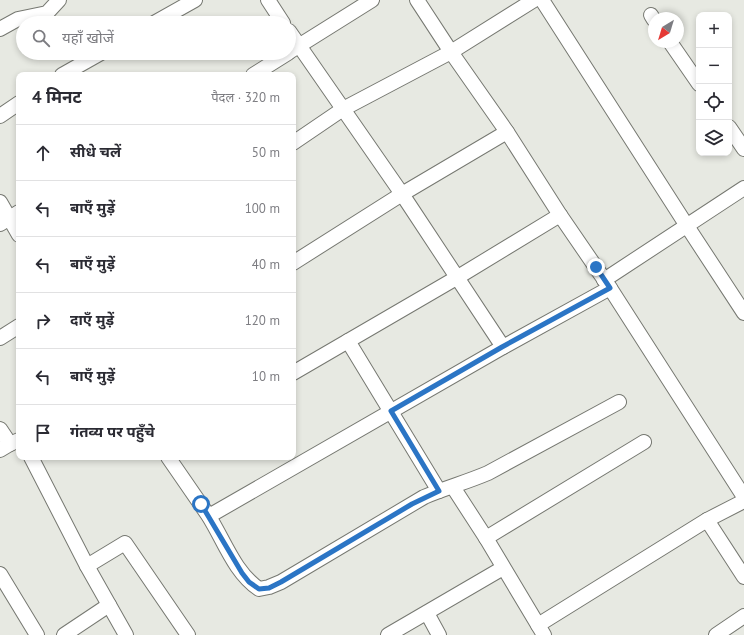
<!DOCTYPE html>
<html lang="hi">
<head>
<meta charset="utf-8">
<style>
	:root { --surface:#fff; --page:#f2f2f3; --text:#2b2b33; --muted:#7c7c81; --line:#e1e1e2 }
	body { margin:0; font-family:"PT Sans","Noto Sans Devanagari",sans-serif; background:var(--page); color:var(--text) }
	.controls { position:absolute; right:12px; top:12px; display:grid; overflow:hidden; border-radius:8px; box-shadow:0 2px 6px #0003 }
	.controls button { width:36px; height:36px; display:grid; place-items:center; padding:0; border:0; border-bottom:1px solid var(--line); background:var(--surface); color:var(--text); font:20px sans-serif }
	.compass { position:absolute; left:648px; top:12px; width:36px; height:36px; border-radius:50%; background:var(--surface); box-shadow:0 2px 6px #0003; rotate:218deg }
	.stop { position:absolute; width:12px; height:12px; margin:-9px; border:3px solid #2b75c5; border-radius:50%; background:#fff }
	.stop.end { background:#2b75c5; border-color:#fff; box-shadow:0 1px 4px #0008 }
	.list { margin:0; padding:0; list-style:none }
	h2 { display:flex; justify-content:space-between; align-items:center; height:52px; margin:0; padding:0 16px; font-size:17px }
	h2 small { font-size:13px; font-weight:400; color:var(--muted) }
	.list li { display:grid; grid-template-columns:26px 1fr auto; gap:12px; align-items:center; box-sizing:border-box; height:56px; padding:0 16px; border-top:1px solid var(--line) }
	.list b { display:block; font-size:15px; white-space:nowrap }
	.list em { font-size:13px; font-style:normal; color:var(--muted) }
	.icon { flex:none; width:22px; height:22px; fill:none; stroke:currentColor; stroke-width:2; stroke-linecap:round; stroke-linejoin:round }
	.map { position:relative; flex:none; width:744px; height:635px; overflow:hidden }
	.search { position:absolute; background:var(--surface); box-shadow:0 2px 6px #0003; left:16px; top:16px; width:280px; height:44px; display:flex; align-items:center; gap:10px; box-sizing:border-box; padding:0 14px; border-radius:22px; color:var(--muted); font-size:15px }
	.panel { position:absolute; background:var(--surface); box-shadow:0 2px 6px #0003; left:16px; top:72px; width:280px; height:388px; border-radius:8px }
	.map>svg:first-child { display:block }
	.lines { fill:none; stroke-linecap:round; stroke-linejoin:round }
	.minor-casing { stroke:#767871; stroke-width:16 }
	.minor { stroke:#fff; stroke-width:14 }
	.route { stroke:#2b75c5; stroke-width:5 }
</style>
</head>
<body>
<div class="map">
<svg width="744" height="635" viewBox="0 0 744 635">
	<rect width="100%" height="100%" fill="#e7e9e2"/>
	<g class="lines">
		<g class="minor-casing">
			<g id="minor">
				<polyline points="268,0 283,23"/>
				<polyline points="417,0 451,52 507,132 560,215 610,288 744,497"/>
				<polyline points="542,0 687,226 744,313"/>
				<polyline points="651,15 654,20"/>
				<polyline points="154,23 195,0"/>
				<polyline points="0,29 18,19 47,13 59,0"/>
				<polyline points="289,31 402,194 503,347"/>
				<polyline points="670,42 699,84"/>
				<polyline points="289,52 372,0"/>
				<polyline points="62,75 101,53"/>
				<polyline points="253,75 288,53"/>
				<polyline points="0,116 19,103"/>
				<polyline points="729,127 744,149"/>
				<polyline points="293,143 343,109 451,52 534,0"/>
				<polyline points="0,202 19,235"/>
				<polyline points="0,224 19,212"/>
				<polyline points="293,263 402,194 507,132"/>
				<polyline points="604,280 744,188"/>
				<polyline points="0,338 19,326"/>
				<polyline points="348,341 439,491"/>
				<polyline points="293,373 458,277 560,215"/>
				<polyline points="0,429 10,444"/>
				<polyline points="0,450 10,444 19,440"/>
				<polyline points="31,457 87,566 126,635"/>
				<path d="M168 457C181 476 195 496 208 515 224 540 234 572 259 589L269 587 281 582 424 497C445 488 467 482 488 473L619 402"/>
				<polyline points="453,487 486,538 544,635"/>
				<polyline points="209,516 503,347 610,288"/>
				<polyline points="707,520 744,577"/>
				<polyline points="486,538 644,442"/>
				<polyline points="87,566 125,543 188,635"/>
				<polyline points="0,574 37,635"/>
				<polyline points="427,613 439,635"/>
				<polyline points="538,625 707,520 744,501"/>
				<polyline points="64,635 109,605"/>
				<polyline points="388,635 503,568"/>
				<polyline points="716,635 744,616"/>
			</g>
		</g>
		<use href="#minor" class="minor"/>
	</g>
	<g class="lines">
		<polyline class="route" points="201,504 242,573 249,582 259,589 269,588 281,582 412,504 439,491 391,411 502,347 610,288 596,267"/>
	</g>
</svg>
<div class="controls">
<button>+</button>
<button>−</button>
<button><svg class="icon" aria-label="locate" viewBox="0 0 24 24"><circle cx="12" cy="12" r="6"/><path d="M12 2v4M12 18v4M2 12h4M18 12h4"/></svg></button>
<button><svg class="icon" aria-label="layers" viewBox="0 0 24 24"><path d="M12 4l9 5-9 5-9-5zM3 14l9 5 9-5"/></svg></button>
</div>
<svg class="compass" viewBox="-18 -18 36 36"><path d="M0-13l5 13h-10z" fill="#e53935"/><path d="M0 13l5-13h-10z" fill="#7c7c81"/></svg>
<div class="stop" style="left:201px;top:504px"></div>
<div class="stop end" style="left:596px;top:267px"></div>
<div class="search"><svg class="icon" aria-label="search" viewBox="0 0 24 24"><circle cx="10" cy="10" r="6"/><path d="M15 15l6 6"/></svg>यहाँ खोजें</div>
<section class="panel">
<h2>4 मिनट<small>पैदल · 320 m</small></h2>
<ul class="list">
<li><svg class="icon" aria-label="ahead" viewBox="0 0 24 24"><path d="M12 20V5M6 11l6-6 6 6"/></svg><div><b>सीधे चलें</b></div><em>50 m</em></li>
<li><svg class="icon" aria-label="left" viewBox="0 0 24 24"><path d="M17 20v-9H6M10 6l-5 5 5 5"/></svg><div><b>बाएँ मुड़ें</b></div><em>100 m</em></li>
<li><svg class="icon" aria-label="left" viewBox="0 0 24 24"><path d="M17 20v-9H6M10 6l-5 5 5 5"/></svg><div><b>बाएँ मुड़ें</b></div><em>40 m</em></li>
<li><svg class="icon" aria-label="right" viewBox="0 0 24 24"><path d="M7 20v-9h11M14 6l5 5-5 5"/></svg><div><b>दाएँ मुड़ें</b></div><em>120 m</em></li>
<li><svg class="icon" aria-label="left" viewBox="0 0 24 24"><path d="M17 20v-9H6M10 6l-5 5 5 5"/></svg><div><b>बाएँ मुड़ें</b></div><em>10 m</em></li>
<li><svg class="icon" aria-label="arrive" viewBox="0 0 24 24"><path d="M6 21V4h12l-3 4 3 4H6"/></svg><div><b>गंतव्य पर पहुँचे</b></div></li>
</ul>
</section>
</div>
</body>
</html>
